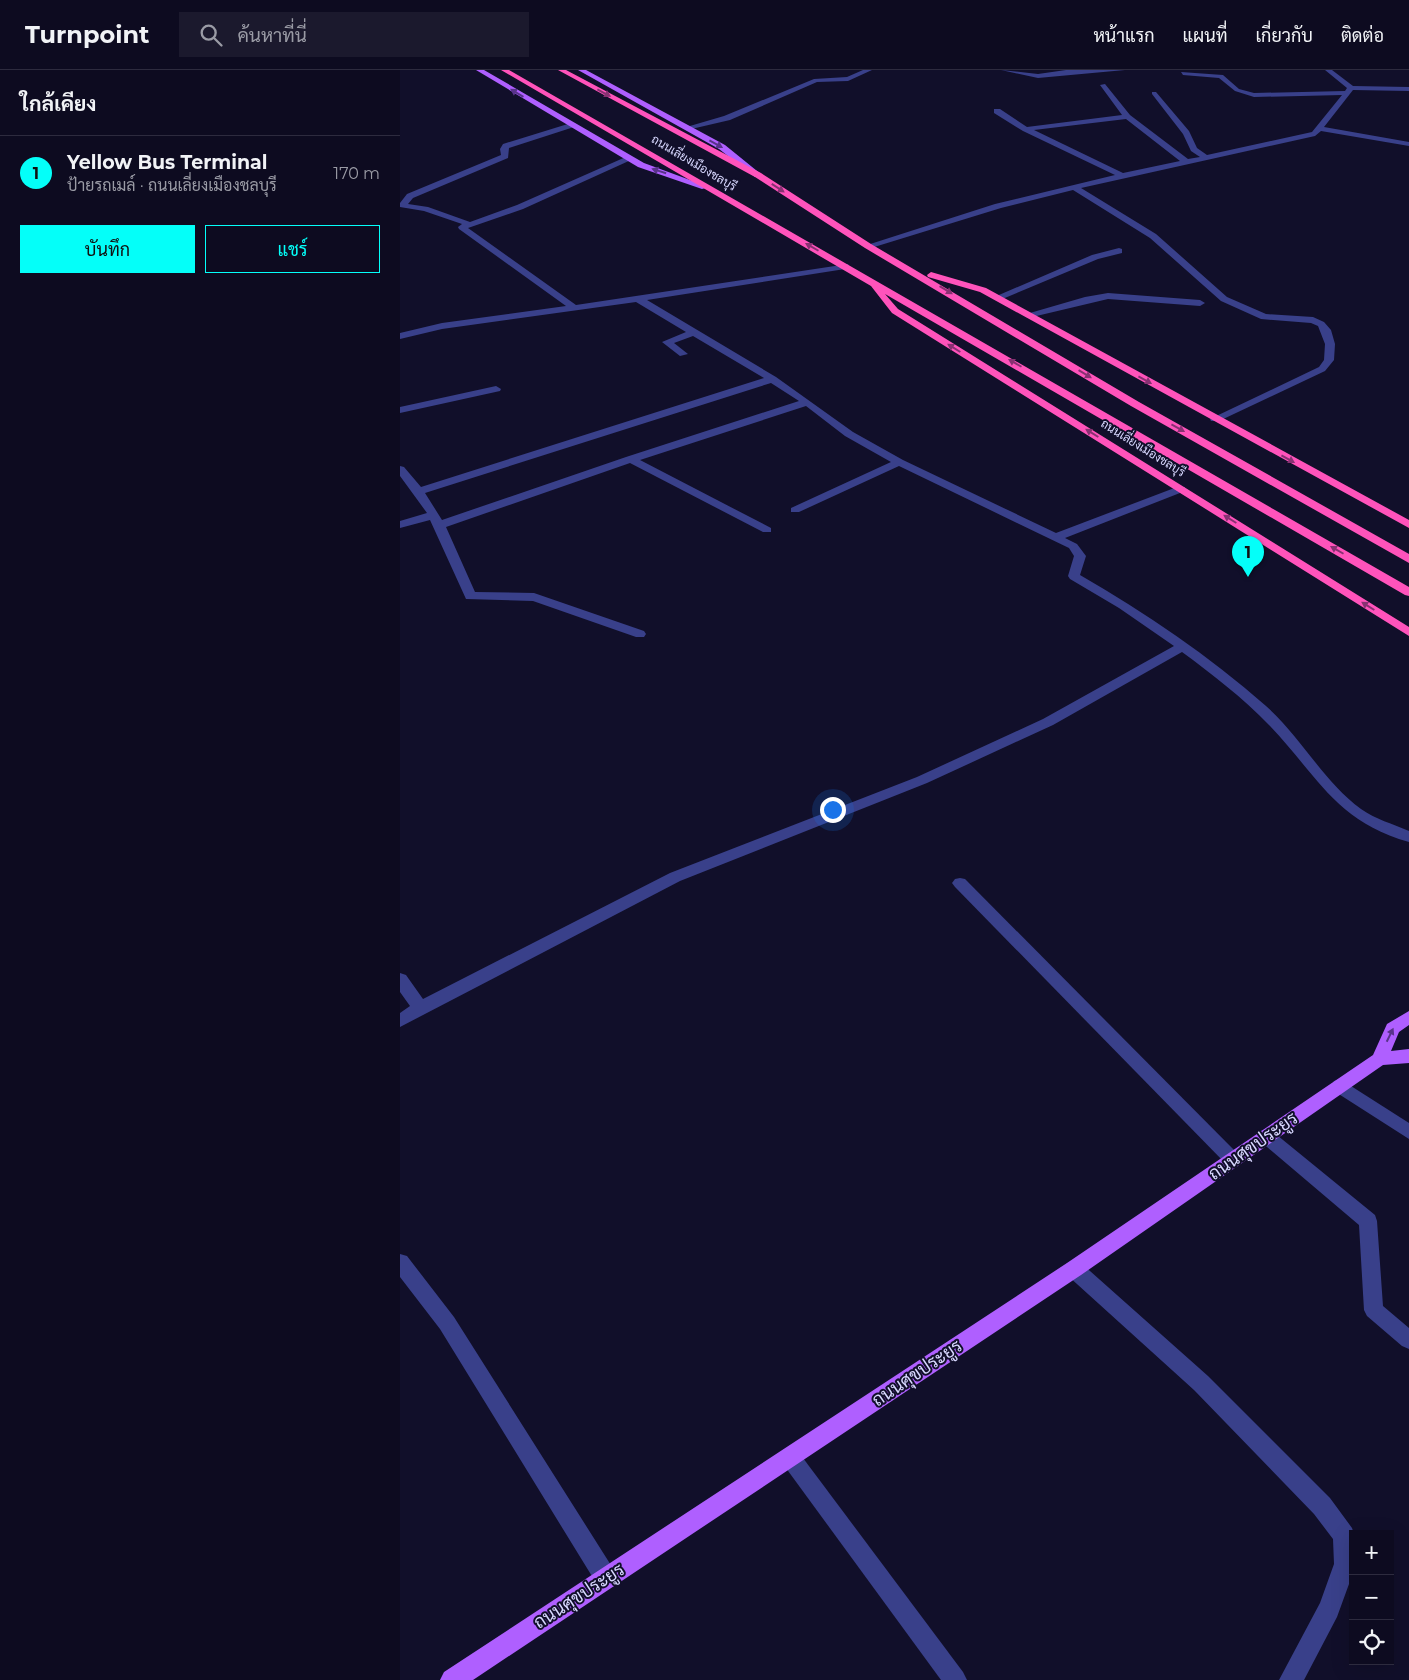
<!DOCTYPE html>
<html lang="th">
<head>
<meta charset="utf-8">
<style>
	:root { --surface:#0d0b20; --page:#1b192d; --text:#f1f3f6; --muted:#9a9ba5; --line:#2d2b3e; --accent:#04fff9 }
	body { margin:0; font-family:Montserrat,Sarabun,sans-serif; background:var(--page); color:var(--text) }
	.controls { position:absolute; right:15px; bottom:15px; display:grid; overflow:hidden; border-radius:0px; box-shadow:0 5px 20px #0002 }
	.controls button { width:45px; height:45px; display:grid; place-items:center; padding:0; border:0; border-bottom:1px solid var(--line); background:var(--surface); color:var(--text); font:25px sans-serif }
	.you { position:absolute; left:432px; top:739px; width:18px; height:18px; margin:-12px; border:4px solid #fff; border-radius:50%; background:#1a73e8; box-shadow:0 0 0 8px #1a73e833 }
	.badge { display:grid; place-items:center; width:32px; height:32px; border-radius:50%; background:var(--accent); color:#111; font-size:16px; font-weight:700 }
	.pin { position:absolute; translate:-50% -41px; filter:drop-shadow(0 1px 2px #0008) }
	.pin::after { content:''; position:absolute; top:26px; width:18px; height:15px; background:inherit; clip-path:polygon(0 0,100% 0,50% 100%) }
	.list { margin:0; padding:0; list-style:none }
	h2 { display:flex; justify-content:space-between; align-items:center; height:65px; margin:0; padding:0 20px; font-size:21px }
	h2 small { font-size:16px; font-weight:400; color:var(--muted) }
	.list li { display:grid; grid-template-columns:32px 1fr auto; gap:15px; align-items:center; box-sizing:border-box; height:75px; padding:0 20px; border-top:1px solid var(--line) }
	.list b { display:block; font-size:19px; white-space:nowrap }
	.list p { margin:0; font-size:16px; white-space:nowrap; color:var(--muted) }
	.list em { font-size:16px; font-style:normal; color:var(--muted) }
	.actions { display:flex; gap:10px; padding:15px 20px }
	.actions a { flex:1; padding:11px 0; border:1px solid var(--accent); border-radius:0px; text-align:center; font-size:18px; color:var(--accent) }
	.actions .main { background:var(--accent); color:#111 }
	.icon { flex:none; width:28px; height:28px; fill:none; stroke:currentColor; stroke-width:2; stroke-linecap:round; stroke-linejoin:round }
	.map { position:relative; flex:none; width:1009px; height:1610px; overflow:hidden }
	header { display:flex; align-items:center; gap:30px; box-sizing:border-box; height:70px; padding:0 25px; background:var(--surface); border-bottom:1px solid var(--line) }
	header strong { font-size:24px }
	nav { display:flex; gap:28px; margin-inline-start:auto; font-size:18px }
	.search { width:350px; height:45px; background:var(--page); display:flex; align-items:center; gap:12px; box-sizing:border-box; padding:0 18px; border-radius:0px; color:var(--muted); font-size:19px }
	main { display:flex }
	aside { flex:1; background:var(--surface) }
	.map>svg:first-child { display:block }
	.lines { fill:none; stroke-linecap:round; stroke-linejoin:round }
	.minor { fill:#39408a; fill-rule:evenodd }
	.major { fill:#af5fff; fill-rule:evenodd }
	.highway { fill:#ff53bb; fill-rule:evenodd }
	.oneway { fill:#58338a }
	.oneway2 { fill:#883172 }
	.labels { text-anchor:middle; stroke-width:4; stroke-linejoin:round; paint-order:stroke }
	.far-street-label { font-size:12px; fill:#d8d8ff; stroke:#110f2a }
	.near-street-label { font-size:18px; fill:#d8d8ff; stroke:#110f2a }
</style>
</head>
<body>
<header>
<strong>Turnpoint</strong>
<div class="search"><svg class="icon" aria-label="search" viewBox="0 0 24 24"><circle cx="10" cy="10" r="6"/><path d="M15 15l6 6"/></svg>ค้นหาที่นี่</div>
<nav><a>หน้าแรก</a><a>แผนที่</a><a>เกี่ยวกับ</a><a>ติดต่อ</a></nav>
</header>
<main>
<aside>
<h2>ใกล้เคียง<small></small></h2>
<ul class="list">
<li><span class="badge">1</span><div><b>Yellow Bus Terminal</b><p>ป้ายรถเมล์ · ถนนเลี่ยงเมืองชลบุรี</p></div><em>170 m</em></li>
</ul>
<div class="actions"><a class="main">บันทึก</a><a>แชร์</a></div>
</aside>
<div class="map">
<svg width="1009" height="1610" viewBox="0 0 1009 1610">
	<rect width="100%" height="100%" fill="#110f2a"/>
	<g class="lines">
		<g class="minor">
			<polygon points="463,0 472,0 448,11 417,12 330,50 287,60 283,58 324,46 414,9 447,7"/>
			<polygon points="601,0 638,4 666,0 725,0 638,8"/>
			<path d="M925 0H932L953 16 1009 17V21L953 20 924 57 1009 72V76L921 61 915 66 681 118 756 164 827 227 866 244 913 247 924 252 931 260 935 274 934 290 925 301 819 351H811L810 349 919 297 924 290 925 274 918 256 911 253 861 249 821 231 750 168 673 120 601 138 471 178 464 176 595 134 715 105 623 61 594 43V39H600L627 57 722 45 700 15 705 14 730 45 788 89 800 87 791 81 783 64 752 24V22H756L789 61 797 78 807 85 912 62 942 25 854 27 835 21 819 8 783 5 781 2 823 5 839 19 854 23 945 21 947 18ZM726 49 780 91 723 103 634 60Z"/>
			<path d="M171 53H174V57L109 78 108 88 13 128 8 134 28 137 70 152 117 135 228 86 232 88 231 90 123 139 68 158 176 235 448 194 449 196 445 199 247 230 376 307 453 362 503 390 656 463 777 417H785V421L665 468 677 474 686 486 680 505C746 543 809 586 866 636 901 667 923 711 961 739 975 749 993 754 1009 761V772C935 751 918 706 869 655 843 628 812 604 782 582L653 655 527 713 280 811 0 957V943L10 936 0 922V903L6 905 23 929 270 803 517 707 643 649 774 576 719 538 670 509 668 506 674 486 669 478 499 396 399 442H391V438L491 392 445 366 406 336 240 390 371 458V462H363L230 393 46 457 75 522 134 523 244 561 246 564 244 567H236L133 531 66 529 30 450 0 458V451L27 443 0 406V396L4 397 21 417 364 308 293 266 274 273 288 284 280 286 262 272 286 262 236 232 42 259 0 269V263L42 253 166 236 59 159 58 157 62 154 24 141 0 137V133L7 124 101 85 100 79 103 74ZM371 313 399 331 226 387 42 450 25 423Z"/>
			<polygon points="719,178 722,179 722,183 698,189 600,230 592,228 692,185"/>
			<polygon points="708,223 800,230 805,233 800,236 708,229 628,248 623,245 685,227"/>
			<polygon points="96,316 101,319 100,321 0,343 0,337"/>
			<polygon points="560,808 565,809 839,1085 842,1090 839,1095 833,1097 827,1095 555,817 552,813 555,809"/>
			<polygon points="940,1009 1009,1053 1009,1069 934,1021 931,1016 934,1011"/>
			<polygon points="866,1059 872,1061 975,1145 977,1151 983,1236 1009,1258 1009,1279 1002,1276 967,1246 964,1240 959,1155 860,1071 857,1066 860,1061"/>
			<polygon points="0,1184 7,1186 54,1247 214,1500 217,1508 214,1516 206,1519 198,1516 40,1259 0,1207"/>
			<polygon points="674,1191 681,1193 808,1306 930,1428 952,1458 954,1464 953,1503 937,1547 904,1610 879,1610 920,1533 934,1494 933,1469 914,1444 794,1320 667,1205 664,1199 667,1193"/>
			<polygon points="390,1377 397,1380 563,1602 567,1610 541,1610 383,1394 380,1387 383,1380"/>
		</g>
		<g class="major">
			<polygon points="76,0 84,0 244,93 309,117 302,119 238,97"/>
			<polygon points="178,0 186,0 325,75 362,105 355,107 319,79"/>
			<polygon points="1009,941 1009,955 999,962 991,981 1009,979 1009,993 983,995 681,1205 73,1610 40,1610 44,1602 667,1193 973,985 987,954"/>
		</g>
		<g class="highway">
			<polygon points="101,0 109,0 1009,517 1009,526 1005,525 485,224 498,239 1009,557 1009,566 492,243 471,216"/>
			<polygon points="158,0 166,0 361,103 471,174 739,332 1009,484 1009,493 731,336 465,178 355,107"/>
			<polygon points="531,202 586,218 1009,450 1009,458 580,222 528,207 527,205"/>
		</g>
	</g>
	<defs><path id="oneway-solid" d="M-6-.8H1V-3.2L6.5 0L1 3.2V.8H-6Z" transform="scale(1.25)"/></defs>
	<g class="oneway">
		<use href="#oneway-solid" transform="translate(117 23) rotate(-149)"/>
		<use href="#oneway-solid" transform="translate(316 74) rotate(29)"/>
		<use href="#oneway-solid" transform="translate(259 101) rotate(-162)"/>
		<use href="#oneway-solid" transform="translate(990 965) rotate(-64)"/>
	</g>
	<g class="oneway2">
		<use href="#oneway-solid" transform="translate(204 23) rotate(28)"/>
		<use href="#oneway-solid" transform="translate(378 118) rotate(33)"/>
		<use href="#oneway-solid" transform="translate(412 177) rotate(-150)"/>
		<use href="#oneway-solid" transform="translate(546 220) rotate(31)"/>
		<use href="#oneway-solid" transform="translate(554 278) rotate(-148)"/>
		<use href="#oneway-solid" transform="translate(615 293) rotate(-150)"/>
		<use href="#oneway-solid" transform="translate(685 304) rotate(31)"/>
		<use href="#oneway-solid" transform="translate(745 310) rotate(29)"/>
		<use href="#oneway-solid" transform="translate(778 358) rotate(29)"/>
		<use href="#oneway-solid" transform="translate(692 363) rotate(-148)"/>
		<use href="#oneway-solid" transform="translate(888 389) rotate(29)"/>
		<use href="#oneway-solid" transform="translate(830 449) rotate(-148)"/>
		<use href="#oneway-solid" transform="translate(937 480) rotate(-150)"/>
		<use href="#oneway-solid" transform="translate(968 536) rotate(-148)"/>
	</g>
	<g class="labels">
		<g class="far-street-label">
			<text transform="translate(294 93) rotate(31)" y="4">ถนนเลี่ยงเมืองชลบุรี</text>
			<text transform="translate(743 378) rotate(32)" y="4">ถนนเลี่ยงเมืองชลบุรี</text>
		</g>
		<g class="near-street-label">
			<text transform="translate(853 1076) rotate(-35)" y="6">ถนนศุขประยูร</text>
			<text transform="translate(517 1303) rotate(-34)" y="6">ถนนศุขประยูร</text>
			<text transform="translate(179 1526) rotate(-33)" y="6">ถนนศุขประยูร</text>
		</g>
	</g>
</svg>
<div class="controls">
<button>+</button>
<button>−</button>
<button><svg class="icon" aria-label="locate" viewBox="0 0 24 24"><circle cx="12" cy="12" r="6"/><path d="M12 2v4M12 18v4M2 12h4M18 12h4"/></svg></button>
</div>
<div class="you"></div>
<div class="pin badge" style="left:848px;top:507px">1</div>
</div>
</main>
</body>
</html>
